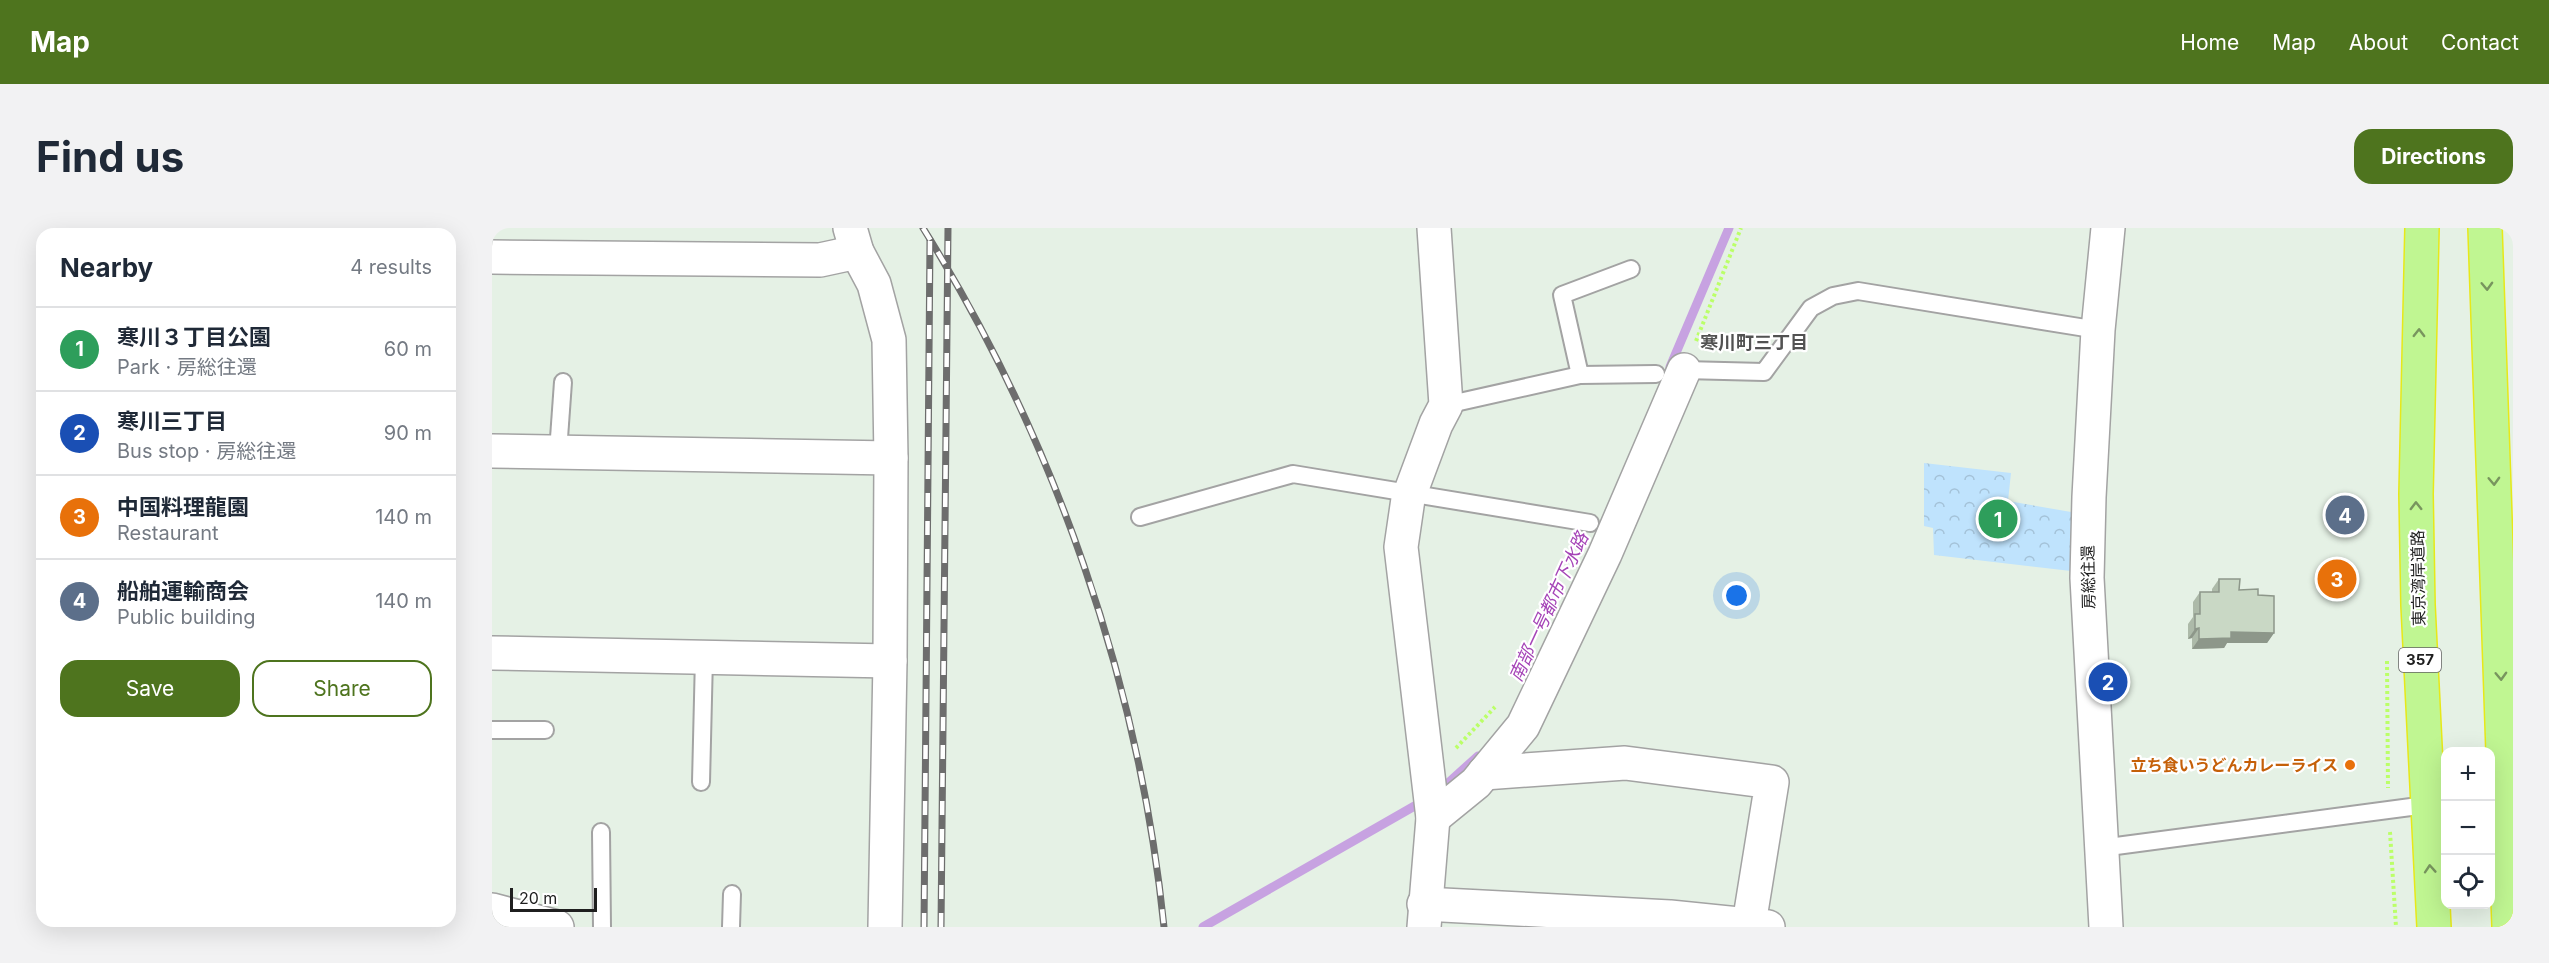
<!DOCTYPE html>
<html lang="en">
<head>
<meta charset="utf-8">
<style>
	:root { --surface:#fff; --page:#f2f2f3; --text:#1f2937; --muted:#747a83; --line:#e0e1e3; --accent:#4e741e }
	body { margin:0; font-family:Inter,"Noto Sans JP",sans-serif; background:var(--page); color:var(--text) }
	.controls { position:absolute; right:18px; bottom:18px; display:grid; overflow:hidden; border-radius:12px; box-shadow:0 6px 24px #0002 }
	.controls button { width:54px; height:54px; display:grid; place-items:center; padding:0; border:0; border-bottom:2px solid var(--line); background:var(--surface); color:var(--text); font:30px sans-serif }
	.scale { position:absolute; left:18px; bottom:15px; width:87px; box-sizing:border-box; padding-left:6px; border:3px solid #1f1f1f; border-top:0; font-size:16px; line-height:21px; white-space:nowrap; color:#1f1f1f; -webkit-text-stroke:4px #fff; paint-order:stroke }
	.you { position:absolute; left:1245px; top:368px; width:21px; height:21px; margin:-15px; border:4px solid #fff; border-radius:50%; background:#1a73e8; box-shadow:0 0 0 9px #1a73e833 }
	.badge { display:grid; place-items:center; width:39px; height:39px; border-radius:50%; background:var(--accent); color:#fff; font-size:20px; font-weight:700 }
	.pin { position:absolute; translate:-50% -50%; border:3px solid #fff; box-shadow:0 2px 6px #0006 }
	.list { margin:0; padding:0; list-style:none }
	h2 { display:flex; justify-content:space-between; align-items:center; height:78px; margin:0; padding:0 24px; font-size:26px }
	h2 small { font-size:20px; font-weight:400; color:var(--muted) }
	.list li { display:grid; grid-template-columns:39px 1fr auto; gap:18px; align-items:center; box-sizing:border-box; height:84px; padding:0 24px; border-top:2px solid var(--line) }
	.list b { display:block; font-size:22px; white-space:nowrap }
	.list p { margin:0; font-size:20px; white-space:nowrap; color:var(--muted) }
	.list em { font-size:20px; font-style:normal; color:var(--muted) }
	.actions { display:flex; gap:12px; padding:18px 24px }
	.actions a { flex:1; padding:14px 0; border:2px solid var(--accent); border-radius:18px; text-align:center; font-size:21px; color:var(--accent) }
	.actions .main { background:var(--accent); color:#fff }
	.icon { flex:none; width:33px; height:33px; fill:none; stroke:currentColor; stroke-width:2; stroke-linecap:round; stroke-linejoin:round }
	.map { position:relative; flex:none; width:2021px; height:699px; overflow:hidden; border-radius:18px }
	header { display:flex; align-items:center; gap:36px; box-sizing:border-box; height:84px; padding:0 30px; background:var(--accent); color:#fff }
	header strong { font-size:28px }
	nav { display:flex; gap:33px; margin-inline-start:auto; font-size:21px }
	.intro { display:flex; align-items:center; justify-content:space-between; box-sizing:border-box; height:144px; padding:0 36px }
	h1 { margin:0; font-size:42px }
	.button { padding:15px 27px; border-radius:18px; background:var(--accent); color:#fff; font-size:21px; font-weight:700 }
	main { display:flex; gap:36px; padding:0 36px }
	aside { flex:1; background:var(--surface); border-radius:18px; box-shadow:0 6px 24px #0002 }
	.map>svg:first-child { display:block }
	.park { fill:url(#park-crowns) }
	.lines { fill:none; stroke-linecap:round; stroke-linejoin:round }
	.stream { stroke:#c7a2e1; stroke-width:9 }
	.service-casing { stroke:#a3a3a3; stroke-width:20 }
	.minor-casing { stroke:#a3a3a3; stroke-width:36 }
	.tertiary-casing { stroke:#a3a3a3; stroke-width:36 }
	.trunk-casing { stroke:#e7e819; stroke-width:36 }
	.path { stroke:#bbff68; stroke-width:4; stroke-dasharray:3 3; stroke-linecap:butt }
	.service { stroke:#fff; stroke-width:16 }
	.minor { stroke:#fff; stroke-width:33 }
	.tertiary { stroke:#fff; stroke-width:33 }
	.trunk { stroke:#c0f692; stroke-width:33 }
	.rail-casing { stroke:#6d6d6d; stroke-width:7 }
	.rail { stroke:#fff; stroke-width:4.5; stroke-dasharray:14; stroke-linecap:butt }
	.wall { fill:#adbaa9 }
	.shaded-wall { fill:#8d978a }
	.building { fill:#c9d8c5; stroke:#8d978a; stroke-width:1.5 }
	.oneway { stroke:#78955e }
	.food-dot { fill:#e8710a; stroke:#fff; stroke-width:2 }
	.labels { text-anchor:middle; stroke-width:4.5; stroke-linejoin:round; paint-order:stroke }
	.shield { fill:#fff; stroke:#626262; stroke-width:1.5 }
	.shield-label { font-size:15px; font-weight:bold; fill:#1f1f1f }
	.street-label { font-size:16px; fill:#1f1f1f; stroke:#fff }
	.food-label { font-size:16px; font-weight:bold; fill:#c56008; stroke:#fff; text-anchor:end }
	.neighbourhood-label { font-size:18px; font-weight:bold; fill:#525252; stroke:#fff }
	.water-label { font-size:18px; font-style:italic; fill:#a544b7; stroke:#fff }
</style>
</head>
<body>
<header>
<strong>Map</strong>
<nav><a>Home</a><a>Map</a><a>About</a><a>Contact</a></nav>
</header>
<div class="intro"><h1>Find us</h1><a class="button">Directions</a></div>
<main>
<aside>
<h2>Nearby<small>4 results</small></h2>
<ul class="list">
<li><span class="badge" style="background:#2e9e5b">1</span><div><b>寒川３丁目公園</b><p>Park · 房総往還</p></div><em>60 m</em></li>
<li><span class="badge" style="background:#1a4fb4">2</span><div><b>寒川三丁目</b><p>Bus stop · 房総往還</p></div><em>90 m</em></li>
<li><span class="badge" style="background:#e8710a">3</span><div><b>中国料理龍園</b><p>Restaurant</p></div><em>140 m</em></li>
<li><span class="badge" style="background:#5c6f8a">4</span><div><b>船舶運輸商会</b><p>Public building</p></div><em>140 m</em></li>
</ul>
<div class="actions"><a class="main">Save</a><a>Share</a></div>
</aside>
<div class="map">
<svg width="2021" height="699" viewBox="0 0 2021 699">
	<defs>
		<pattern id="park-crowns" width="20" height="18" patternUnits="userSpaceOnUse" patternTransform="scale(1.5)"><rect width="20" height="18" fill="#bfe3fd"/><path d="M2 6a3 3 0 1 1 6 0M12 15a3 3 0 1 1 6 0" fill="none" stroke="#a4c2d8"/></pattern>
	</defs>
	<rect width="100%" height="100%" fill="#e5f1e5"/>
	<polygon class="park" points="1432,235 1519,245 1516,273 1579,284 1579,343 1442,327 1441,300 1432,298"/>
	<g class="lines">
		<g class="stream">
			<polyline points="1178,139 1237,0"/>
			<polyline points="945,565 986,528"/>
			<polyline points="711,699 933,572"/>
		</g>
		<g class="service-casing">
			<g id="service">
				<polyline points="1192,142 1272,144 1319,80 1341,68 1366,63 1606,102"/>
				<polyline points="1088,147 1070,67 1139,41"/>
				<polyline points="954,177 1088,147 1164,146"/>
				<polyline points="66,224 71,154"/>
				<polyline points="648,289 801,246 1098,295"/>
				<polyline points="0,502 53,502"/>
				<polyline points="209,554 212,429"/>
				<polyline points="109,604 110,699"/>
				<polyline points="1609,620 1934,577"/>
				<polyline points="239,699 240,666"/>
			</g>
		</g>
		<g class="minor-casing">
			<g id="minor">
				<polyline points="358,0 365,24 382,56 397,112 399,230 398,433 393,699"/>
				<polyline points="0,29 328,32 365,24"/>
				<polyline points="0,223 399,230"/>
				<polyline points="0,425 398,433"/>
				<polyline points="992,545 1133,535 1280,554 1257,696"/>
				<polyline points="941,590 984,555 1031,498 1113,326 1192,142"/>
				<polyline points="932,676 1178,689 1276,699"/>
				<polyline points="0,682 65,699"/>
				<polyline points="932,699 941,590 909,319 916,271 944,196 954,177 942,0"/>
			</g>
		</g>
		<g class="tertiary-casing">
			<polyline id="tertiary" points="1614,699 1595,350 1597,269 1606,102 1616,0"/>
		</g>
		<g class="trunk-casing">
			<g id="trunk">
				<polyline points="1930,0 1924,266 1926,377 1942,699"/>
				<polyline points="1993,0 2017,699"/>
			</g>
		</g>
		<g class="path">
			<polyline points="1204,113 1249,0"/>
			<polyline points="1895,433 1896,560"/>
			<polyline points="964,520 1003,479"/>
			<polyline points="1898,604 1904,699"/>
		</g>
		<use href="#service" class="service"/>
		<use href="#minor" class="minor"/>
		<use href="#tertiary" class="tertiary"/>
		<use href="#trunk" class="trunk"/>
		<g class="rail-casing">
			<g id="rail">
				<path d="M431 0C562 210 647 452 672 699"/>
				<polyline points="432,699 438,12"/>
				<polyline points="449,699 456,0"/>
			</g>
		</g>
		<use href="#rail" class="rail"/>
	</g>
	<polygon class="wall" points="1727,351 1747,362 1766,367 1782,405 1775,415 1735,415 1732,420 1700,421 1700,410 1696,411 1696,396 1701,389 1701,374 1708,364 1720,364 1720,361"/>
	<g class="shaded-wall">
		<polygon points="1707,400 1700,410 1696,411 1703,401"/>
		<polygon points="1739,404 1782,405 1775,415 1735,415 1732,420 1700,421 1707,411"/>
	</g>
	<polygon class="building" points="1727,351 1748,351 1747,362 1766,361 1766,367 1782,368 1782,405 1739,404 1739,410 1707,411 1707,400 1703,401 1703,386 1708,386 1708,364 1727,364"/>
	<defs><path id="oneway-chevron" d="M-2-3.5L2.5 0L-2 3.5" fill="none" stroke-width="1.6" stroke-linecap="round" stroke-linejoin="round" transform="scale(1.5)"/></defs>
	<g class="oneway">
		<use href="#oneway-chevron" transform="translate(1995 58) rotate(88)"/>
		<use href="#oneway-chevron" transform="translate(1927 105) rotate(-89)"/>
		<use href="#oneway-chevron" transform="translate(2002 253) rotate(88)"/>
		<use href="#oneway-chevron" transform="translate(1924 278) rotate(-91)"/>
		<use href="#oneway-chevron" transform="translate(2009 448) rotate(88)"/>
		<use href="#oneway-chevron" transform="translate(1938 641) rotate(-94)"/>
	</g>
	<circle class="food-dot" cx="1858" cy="537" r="6"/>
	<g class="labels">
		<rect class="shield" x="1907" y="420" width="42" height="24" rx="4.5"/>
		<g class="shield-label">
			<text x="1928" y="437">357</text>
		</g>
		<g class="street-label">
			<text transform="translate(1596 349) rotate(-91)" y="6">房総往還</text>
			<text transform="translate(1926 350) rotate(-91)" y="6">東京湾岸道路</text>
		</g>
		<g class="food-label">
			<text x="1846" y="543">立ち食いうどんカレーライス</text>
		</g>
		<g class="neighbourhood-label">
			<text x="1262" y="121">寒川町三丁目</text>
		</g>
		<g class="water-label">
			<text transform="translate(1057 379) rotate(-65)" y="6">南部一号都市下水路</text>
		</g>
	</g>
</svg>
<div class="controls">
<button>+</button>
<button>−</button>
<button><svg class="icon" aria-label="locate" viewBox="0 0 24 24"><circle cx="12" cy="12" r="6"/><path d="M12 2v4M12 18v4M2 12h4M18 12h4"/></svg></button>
</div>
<div class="scale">20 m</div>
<div class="you"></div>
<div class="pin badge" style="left:1506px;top:291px;background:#2e9e5b">1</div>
<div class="pin badge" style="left:1616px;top:454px;background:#1a4fb4">2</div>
<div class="pin badge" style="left:1845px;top:351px;background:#e8710a">3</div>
<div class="pin badge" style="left:1853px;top:287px;background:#5c6f8a">4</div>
</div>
</main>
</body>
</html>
